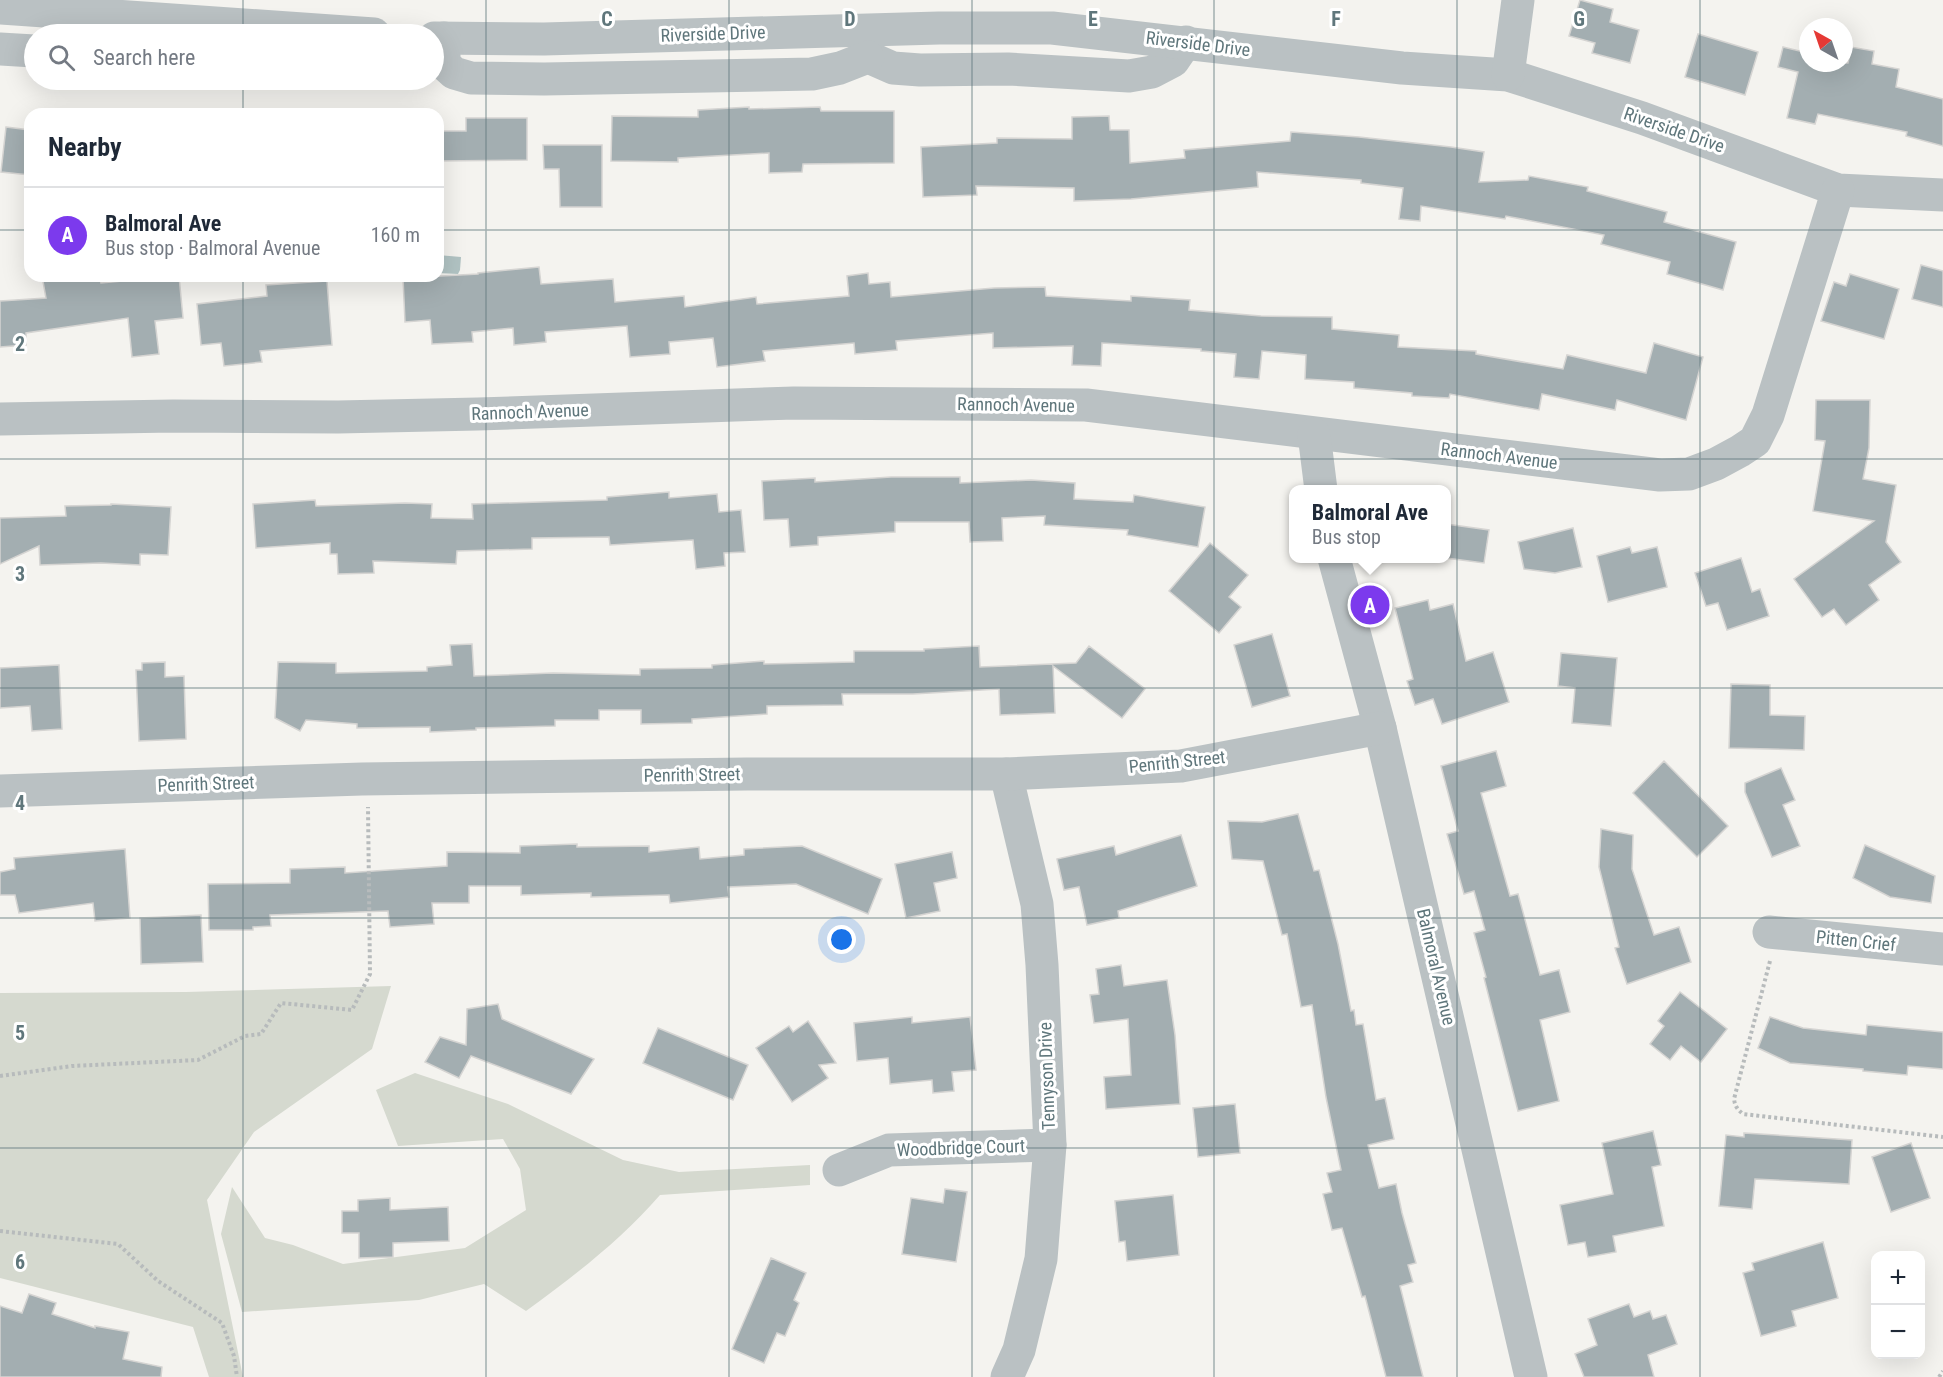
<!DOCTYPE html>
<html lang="en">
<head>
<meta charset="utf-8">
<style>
	:root { --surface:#fff; --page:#f6f6f7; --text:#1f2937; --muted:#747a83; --line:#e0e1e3; --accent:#7c3aed }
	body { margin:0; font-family:"Roboto Condensed",sans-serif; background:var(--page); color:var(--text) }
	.controls { position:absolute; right:18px; bottom:18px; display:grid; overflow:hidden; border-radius:12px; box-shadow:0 6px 24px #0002 }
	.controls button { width:54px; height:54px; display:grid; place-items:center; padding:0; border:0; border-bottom:2px solid var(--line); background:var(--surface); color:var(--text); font:30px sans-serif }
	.compass { position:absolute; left:1799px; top:18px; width:54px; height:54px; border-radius:50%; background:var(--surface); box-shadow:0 6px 24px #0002; rotate:320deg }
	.you { position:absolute; left:842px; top:940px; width:21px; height:21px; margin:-15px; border:4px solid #fff; border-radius:50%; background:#1a73e8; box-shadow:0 0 0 9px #1a73e833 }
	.badge { display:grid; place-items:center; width:39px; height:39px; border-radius:50%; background:var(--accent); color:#fff; font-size:20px; font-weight:700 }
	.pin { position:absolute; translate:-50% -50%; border:3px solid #fff; box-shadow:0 2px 6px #0006 }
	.popup { position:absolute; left:1289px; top:485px; width:162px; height:78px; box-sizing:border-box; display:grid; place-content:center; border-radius:12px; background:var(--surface); filter:drop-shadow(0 2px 4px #0005); font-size:20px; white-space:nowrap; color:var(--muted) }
	.popup b { font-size:22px; color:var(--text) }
	.popup::after { content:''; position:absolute; left:50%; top:100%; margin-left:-12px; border:12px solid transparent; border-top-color:var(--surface) }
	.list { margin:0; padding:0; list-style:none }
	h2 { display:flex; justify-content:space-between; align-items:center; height:78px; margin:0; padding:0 24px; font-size:26px }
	h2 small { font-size:20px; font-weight:400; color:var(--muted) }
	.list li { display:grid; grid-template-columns:39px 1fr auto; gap:18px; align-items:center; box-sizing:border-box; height:96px; padding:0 24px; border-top:2px solid var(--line) }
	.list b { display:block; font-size:22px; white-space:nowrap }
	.list p { margin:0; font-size:20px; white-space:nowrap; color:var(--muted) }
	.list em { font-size:20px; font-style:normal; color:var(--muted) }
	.icon { flex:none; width:33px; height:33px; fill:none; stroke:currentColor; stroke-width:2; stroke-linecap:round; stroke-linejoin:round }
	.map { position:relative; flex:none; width:1943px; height:1377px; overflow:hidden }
	.search { position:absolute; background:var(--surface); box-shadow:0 6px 24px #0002; left:24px; top:24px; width:420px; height:66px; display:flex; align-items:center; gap:15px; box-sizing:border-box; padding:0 21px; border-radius:33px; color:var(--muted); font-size:22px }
	.panel { position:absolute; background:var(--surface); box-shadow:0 6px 24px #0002; left:24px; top:108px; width:420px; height:174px; border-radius:18px }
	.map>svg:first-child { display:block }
	.green { fill:#d5d9cf }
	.water { fill:#b1c3c3 }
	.building { fill:#a3aeb1; stroke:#d5d4d2; stroke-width:1.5 }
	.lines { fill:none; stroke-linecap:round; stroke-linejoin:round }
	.path { stroke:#b7bbbc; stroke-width:4; stroke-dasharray:3 3; stroke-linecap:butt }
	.minor { stroke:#bac1c3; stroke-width:33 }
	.grid { fill:none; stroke:#5f767b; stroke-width:1.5; stroke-opacity:0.55 }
	.labels { text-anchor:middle; stroke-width:6; stroke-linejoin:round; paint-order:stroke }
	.street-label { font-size:18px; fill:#5f767b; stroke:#fff }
	.grid-label { font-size:20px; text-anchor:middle; font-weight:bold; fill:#5f767b; stroke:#fff; stroke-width:6; stroke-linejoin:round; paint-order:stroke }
</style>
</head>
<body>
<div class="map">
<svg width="1943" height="1377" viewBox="0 0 1943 1377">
	<rect width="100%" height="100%" fill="#f4f3ef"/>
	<g class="green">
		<polygon points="391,986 372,1049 254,1132 207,1200 243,1377 209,1377 193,1327 0,1278 0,993 186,992"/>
		<path d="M415 1073 508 1104 623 1160 679 1172 810 1165V1185L660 1195C621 1240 574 1276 526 1311L484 1284 419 1300 242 1312 221 1234 232 1187 265 1238 293 1245 343 1264 465 1248 526 1210 520 1169 503 1139 398 1146 376 1090Z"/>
	</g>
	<polygon class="water" points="438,255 461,257 460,270 458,274 438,273"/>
	<g class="building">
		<polygon points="1580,0 1613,9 1610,22 1639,30 1630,63 1592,53 1595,43 1569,36"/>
		<polygon points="1698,34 1758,52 1745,95 1685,77"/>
		<polygon points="1783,47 1808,53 1808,63 1848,63 1851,47 1874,51 1872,64 1899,69 1896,87 1943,99 1943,146 1906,136 1907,132 1818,114 1815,124 1787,118 1798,72 1778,67"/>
		<polygon points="749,107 749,109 820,107 821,111 894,111 894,163 803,164 802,172 769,173 769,153 678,158 678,162 611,161 612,116 698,117 698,110"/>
		<polygon points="1109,116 1110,130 1129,130 1130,163 1185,158 1184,150 1290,141 1291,132 1359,137 1451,147 1484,152 1479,182 1528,180 1529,176 1588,187 1587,191 1667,212 1664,222 1736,242 1723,290 1667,274 1670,262 1601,244 1604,235 1506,216 1505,219 1421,206 1420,221 1399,219 1403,188 1361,183 1361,180 1257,172 1258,187 1131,199 1074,201 1074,188 976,186 977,195 923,197 921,147 997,143 997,138 1072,139 1072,117"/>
		<polygon points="466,118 527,118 527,160 438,161 438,131 466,131"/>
		<polygon points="6,127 30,130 30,175 1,172"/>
		<polygon points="543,145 602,145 602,207 560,207 559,169 544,169"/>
		<polygon points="1921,265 1943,271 1943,307 1912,299"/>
		<polygon points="539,267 541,284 613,279 615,302 684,296 685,307 756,297 757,304 849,296 847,276 868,273 869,284 890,282 891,297 994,288 1045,287 1046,296 1131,301 1131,296 1190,300 1189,310 1261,316 1332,317 1332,329 1399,335 1398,347 1476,351 1476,354 1563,369 1567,355 1646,373 1654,343 1703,357 1686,420 1617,400 1615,410 1542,394 1539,410 1450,394 1449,398 1412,396 1412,393 1354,388 1354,382 1305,379 1306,355 1262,351 1259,379 1234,377 1236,354 1201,351 1201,349 1102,343 1101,366 1072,365 1073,346 993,348 993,333 896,341 897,350 855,354 854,343 763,351 765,361 717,367 713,338 669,342 670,354 630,357 627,326 545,332 546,342 514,345 513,328 472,332 473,342 432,344 430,320 405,322 403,278 478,274 478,273"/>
		<polygon points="1850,274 1899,289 1884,339 1821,321 1834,282 1846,286"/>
		<polygon points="42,276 100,276 101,283 179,276 183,318 155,321 159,354 132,357 128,318 26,333 26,345 0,347 0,301 46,298"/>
		<polygon points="327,281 332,345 260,351 262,362 224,366 221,343 201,345 197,304 267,296 266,285"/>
		<polygon points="1816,400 1870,400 1869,448 1863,479 1896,485 1886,542 1901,562 1869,585 1879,600 1846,625 1834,609 1822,617 1794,579 1874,521 1813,511 1825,441 1815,440"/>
		<polygon points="891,477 960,477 960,483 1031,480 1075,483 1074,499 1133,502 1134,495 1205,507 1198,547 1127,535 1128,530 1044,525 1045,516 1002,518 1003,541 970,542 969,522 895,522 895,532 818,537 818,545 790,547 788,519 764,520 762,481 815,478 815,482"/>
		<polygon points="669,492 669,498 717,494 719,512 741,510 745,552 724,553 725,566 696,569 693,540 610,545 609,537 532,538 532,549 457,551 456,564 373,561 374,573 338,574 337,554 330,554 330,543 256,548 253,504 315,500 316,506 405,503 432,504 431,518 473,519 472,504 607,500 607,497"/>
		<polygon points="111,504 171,507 168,555 140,554 140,565 101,563 40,565 39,546 0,564 0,518 66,516 65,506 111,505"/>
		<polygon points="1446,524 1489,530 1484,563 1446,558"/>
		<polygon points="1573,528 1582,567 1555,573 1524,569 1518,542"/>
		<polygon points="1210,543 1248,575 1229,597 1241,607 1219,633 1169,591"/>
		<polygon points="1630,547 1632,553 1657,547 1667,587 1608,602 1597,556"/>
		<polygon points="1741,558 1752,592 1760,589 1769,616 1727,630 1718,603 1706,606 1695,573"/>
		<polygon points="1428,600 1430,610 1453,604 1466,661 1493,652 1509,702 1442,724 1433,699 1415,705 1407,681 1413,679 1395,608"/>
		<polygon points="1272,634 1290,696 1252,707 1234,645"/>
		<polygon points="472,644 474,676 553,673 640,675 640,669 712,668 712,665 764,661 764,664 854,662 854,651 924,651 924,649 979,646 980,667 1076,663 1089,646 1145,689 1122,718 1053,666 1055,713 1000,715 999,689 913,694 842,694 843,705 767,706 767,714 692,719 692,723 641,724 641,710 599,710 599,720 555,720 555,726 476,728 476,730 430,732 430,727 357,728 357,724 306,720 300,731 275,718 278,662 336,663 336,673 427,671 427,667 452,665 450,645"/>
		<polygon points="1561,653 1617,658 1611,726 1572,723 1575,688 1558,686"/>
		<polygon points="165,662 165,677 184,676 186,739 139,741 136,670 142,670 142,663"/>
		<polygon points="59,665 62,729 32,731 30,706 0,708 0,668"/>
		<polygon points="1731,684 1770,685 1770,715 1805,716 1804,750 1729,748"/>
		<polygon points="1496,751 1506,786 1481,793 1510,896 1518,894 1540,975 1559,970 1570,1012 1540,1020 1559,1101 1518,1111 1484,978 1486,977 1474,933 1485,930 1474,891 1464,894 1447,834 1458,831 1441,766"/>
		<polygon points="1664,761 1728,826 1697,857 1633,793"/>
		<polygon points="1781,768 1795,800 1783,805 1800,846 1772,857 1745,792 1745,783"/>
		<polygon points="1298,814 1314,871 1319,870 1338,944 1351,1011 1354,1010 1356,1025 1363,1024 1376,1100 1385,1098 1394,1139 1368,1145 1379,1188 1396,1184 1402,1213 1416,1263 1408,1265 1413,1282 1400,1286 1423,1377 1386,1377 1365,1296 1362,1297 1342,1228 1332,1230 1323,1194 1332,1192 1327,1173 1341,1170 1326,1097 1312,1005 1301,1007 1287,934 1282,935 1263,861 1232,859 1228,821 1262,822"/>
		<polygon points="1601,829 1633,835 1632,869 1654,935 1679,927 1691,962 1627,984 1615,948 1619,947 1599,867"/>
		<polygon points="1181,835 1197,886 1118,911 1119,918 1087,925 1079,887 1064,890 1057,859 1114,846 1116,855"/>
		<polygon points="577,844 577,847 649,846 649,852 699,847 700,859 744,855 744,849 802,846 882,879 868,914 796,884 728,887 729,897 670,903 669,895 591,897 591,893 521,895 521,886 469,886 469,903 432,903 434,924 390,927 388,911 270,915 271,926 253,927 253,930 209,930 208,884 290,883 290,869 345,867 345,873 447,866 447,852 520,853 520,846"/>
		<polygon points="1865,845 1935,876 1931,903 1890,897 1853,878"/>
		<polygon points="125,849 130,918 95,921 93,903 19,913 15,895 0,895 0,872 15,869 14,858"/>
		<polygon points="952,852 957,878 934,883 940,911 906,918 895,864"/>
		<polygon points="201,915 203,962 141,964 140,918"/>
		<polygon points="1121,965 1124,986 1167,980 1175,1035 1180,1104 1106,1109 1104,1077 1131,1075 1128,1019 1094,1023 1090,995 1099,994 1096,969"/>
		<polygon points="1680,992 1727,1029 1701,1062 1681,1046 1670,1060 1650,1044 1664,1026 1658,1021"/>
		<polygon points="498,1004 502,1019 594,1059 571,1094 471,1056 459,1078 425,1062 440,1037 466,1045 467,1009"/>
		<polygon points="912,1017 912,1023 970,1017 976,1070 952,1072 954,1091 933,1093 932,1080 890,1084 888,1058 857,1061 854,1023"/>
		<polygon points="1770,1017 1803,1028 1866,1035 1867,1025 1943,1032 1943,1069 1908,1066 1907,1075 1863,1071 1863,1069 1790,1063 1758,1048"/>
		<polygon points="808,1021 836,1063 819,1065 828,1078 792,1102 756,1048 789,1026 793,1032"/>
		<polygon points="658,1028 748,1065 733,1100 643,1063"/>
		<polygon points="1235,1104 1240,1153 1198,1157 1193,1108"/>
		<polygon points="1653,1131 1661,1165 1652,1167 1664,1226 1613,1236 1616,1252 1588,1257 1585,1242 1568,1245 1560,1205 1613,1194 1602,1143"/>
		<polygon points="1744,1133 1852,1140 1849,1184 1755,1179 1752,1209 1719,1206 1726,1135 1744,1137"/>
		<polygon points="1911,1143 1930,1198 1891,1212 1872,1157"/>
		<polygon points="945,1189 967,1192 956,1262 902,1254 911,1198 943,1203"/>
		<polygon points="1173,1195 1179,1255 1127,1261 1125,1241 1119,1242 1115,1201"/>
		<polygon points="390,1198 390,1210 448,1207 449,1241 393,1243 393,1257 359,1258 359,1233 342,1233 342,1211 358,1211 358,1200"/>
		<polygon points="1823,1242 1838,1298 1792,1311 1796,1326 1761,1336 1743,1273 1754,1270 1752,1263"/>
		<polygon points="771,1258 806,1273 794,1300 799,1303 785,1336 777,1333 764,1363 732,1349"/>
		<polygon points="29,1294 56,1303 52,1314 95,1328 95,1326 129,1332 123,1359 162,1367 161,1377 0,1377 0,1306 22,1313"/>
		<polygon points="1629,1304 1634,1317 1650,1311 1653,1319 1666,1315 1677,1344 1648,1355 1654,1377 1584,1377 1575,1354 1597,1345 1588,1319"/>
	</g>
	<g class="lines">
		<g class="path">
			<path d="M1770 961 1734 1099C1735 1106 1737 1109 1743 1114L1943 1137"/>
			<polyline points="0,1076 72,1066 198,1060 245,1036 261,1034 281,1003 352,1010 370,974 368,807"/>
			<polyline points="0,1231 118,1244 158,1281 222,1323 234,1356 237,1377"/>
			<polyline points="1939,1377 1943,1371"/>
		</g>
		<g class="minor">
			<polyline points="0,8 374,34"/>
			<polyline points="868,35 868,57 893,68 920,70 1008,69 1129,76 1152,72 1173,61 1186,42"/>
			<polyline points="434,38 544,39 939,28 1052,28 1402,68 1508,75 1642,118 1838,190 1943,195"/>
			<polyline points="444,38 444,64 454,73 471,78 544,79 812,74 840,68 868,57"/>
			<polyline points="0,49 34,51"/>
			<polyline points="1508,75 1518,0"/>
			<polyline points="0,419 173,416 338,417 478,414 794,403 1086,405 1660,475 1689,474 1716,464 1740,451 1755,441 1768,415 1838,190"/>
			<polyline points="1314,434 1321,490"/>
			<polyline points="1334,558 1380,728 1531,1377"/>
			<polyline points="1006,774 1037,904 1042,965 1050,1145 1041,1259 1019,1350 1007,1377"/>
			<polyline points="0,791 362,779 747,774 1006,774 1181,766 1380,728"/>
			<polyline points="1769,932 1943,949"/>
			<polyline points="839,1170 889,1150 1050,1145"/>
		</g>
	</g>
	<path class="grid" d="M243 0V34M486 0V1377M729 0V1377M972 0V1377M1214 0V1377M1457 0V1377M1700 0V1377M243 80V114M0 230H30M438 230H1943M243 276V1377M0 459H1943M0 688H1943M0 918H1943M0 1148H1943"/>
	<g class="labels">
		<g class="street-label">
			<text transform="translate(713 34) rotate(-2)" y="6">Riverside Drive</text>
			<text transform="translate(1198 44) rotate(7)" y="6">Riverside Drive</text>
			<text transform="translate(1674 130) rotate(19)" y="6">Riverside Drive</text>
			<text transform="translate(1016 405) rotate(1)" y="6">Rannoch Avenue</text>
			<text transform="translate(530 412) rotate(-2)" y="6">Rannoch Avenue</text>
			<text transform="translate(1499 456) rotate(7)" y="6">Rannoch Avenue</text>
			<text transform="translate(1177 762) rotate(-6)" y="6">Penrith Street</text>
			<text transform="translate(692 775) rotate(-1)" y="6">Penrith Street</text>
			<text transform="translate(206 784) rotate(-2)" y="6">Penrith Street</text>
			<text transform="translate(1856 941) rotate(6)" y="6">Pitten Crief</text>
			<text transform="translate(1436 967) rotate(77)" y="6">Balmoral Avenue</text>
			<text transform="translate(1047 1076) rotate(-92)" y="6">Tennyson Drive</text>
			<text transform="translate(961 1148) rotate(-2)" y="6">Woodbridge Court</text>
		</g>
	</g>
	<g class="grid-label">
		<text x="607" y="26">C</text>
		<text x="850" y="26">D</text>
		<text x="1093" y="26">E</text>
		<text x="1336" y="26">F</text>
		<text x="1579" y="26">G</text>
		<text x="20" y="351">2</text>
		<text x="20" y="581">3</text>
		<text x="20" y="810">4</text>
		<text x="20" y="1040">5</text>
		<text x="20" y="1269">6</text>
	</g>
</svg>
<div class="controls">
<button>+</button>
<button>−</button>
</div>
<svg class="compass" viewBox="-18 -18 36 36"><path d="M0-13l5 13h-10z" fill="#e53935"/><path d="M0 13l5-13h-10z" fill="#747a83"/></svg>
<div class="you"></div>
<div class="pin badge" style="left:1370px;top:605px">A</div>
<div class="popup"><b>Balmoral Ave</b>Bus stop</div>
<div class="search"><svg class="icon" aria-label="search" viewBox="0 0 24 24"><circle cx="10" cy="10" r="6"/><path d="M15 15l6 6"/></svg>Search here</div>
<section class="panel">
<h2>Nearby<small></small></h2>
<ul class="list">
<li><span class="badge">A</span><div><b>Balmoral Ave</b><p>Bus stop · Balmoral Avenue</p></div><em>160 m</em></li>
</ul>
</section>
</div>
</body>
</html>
